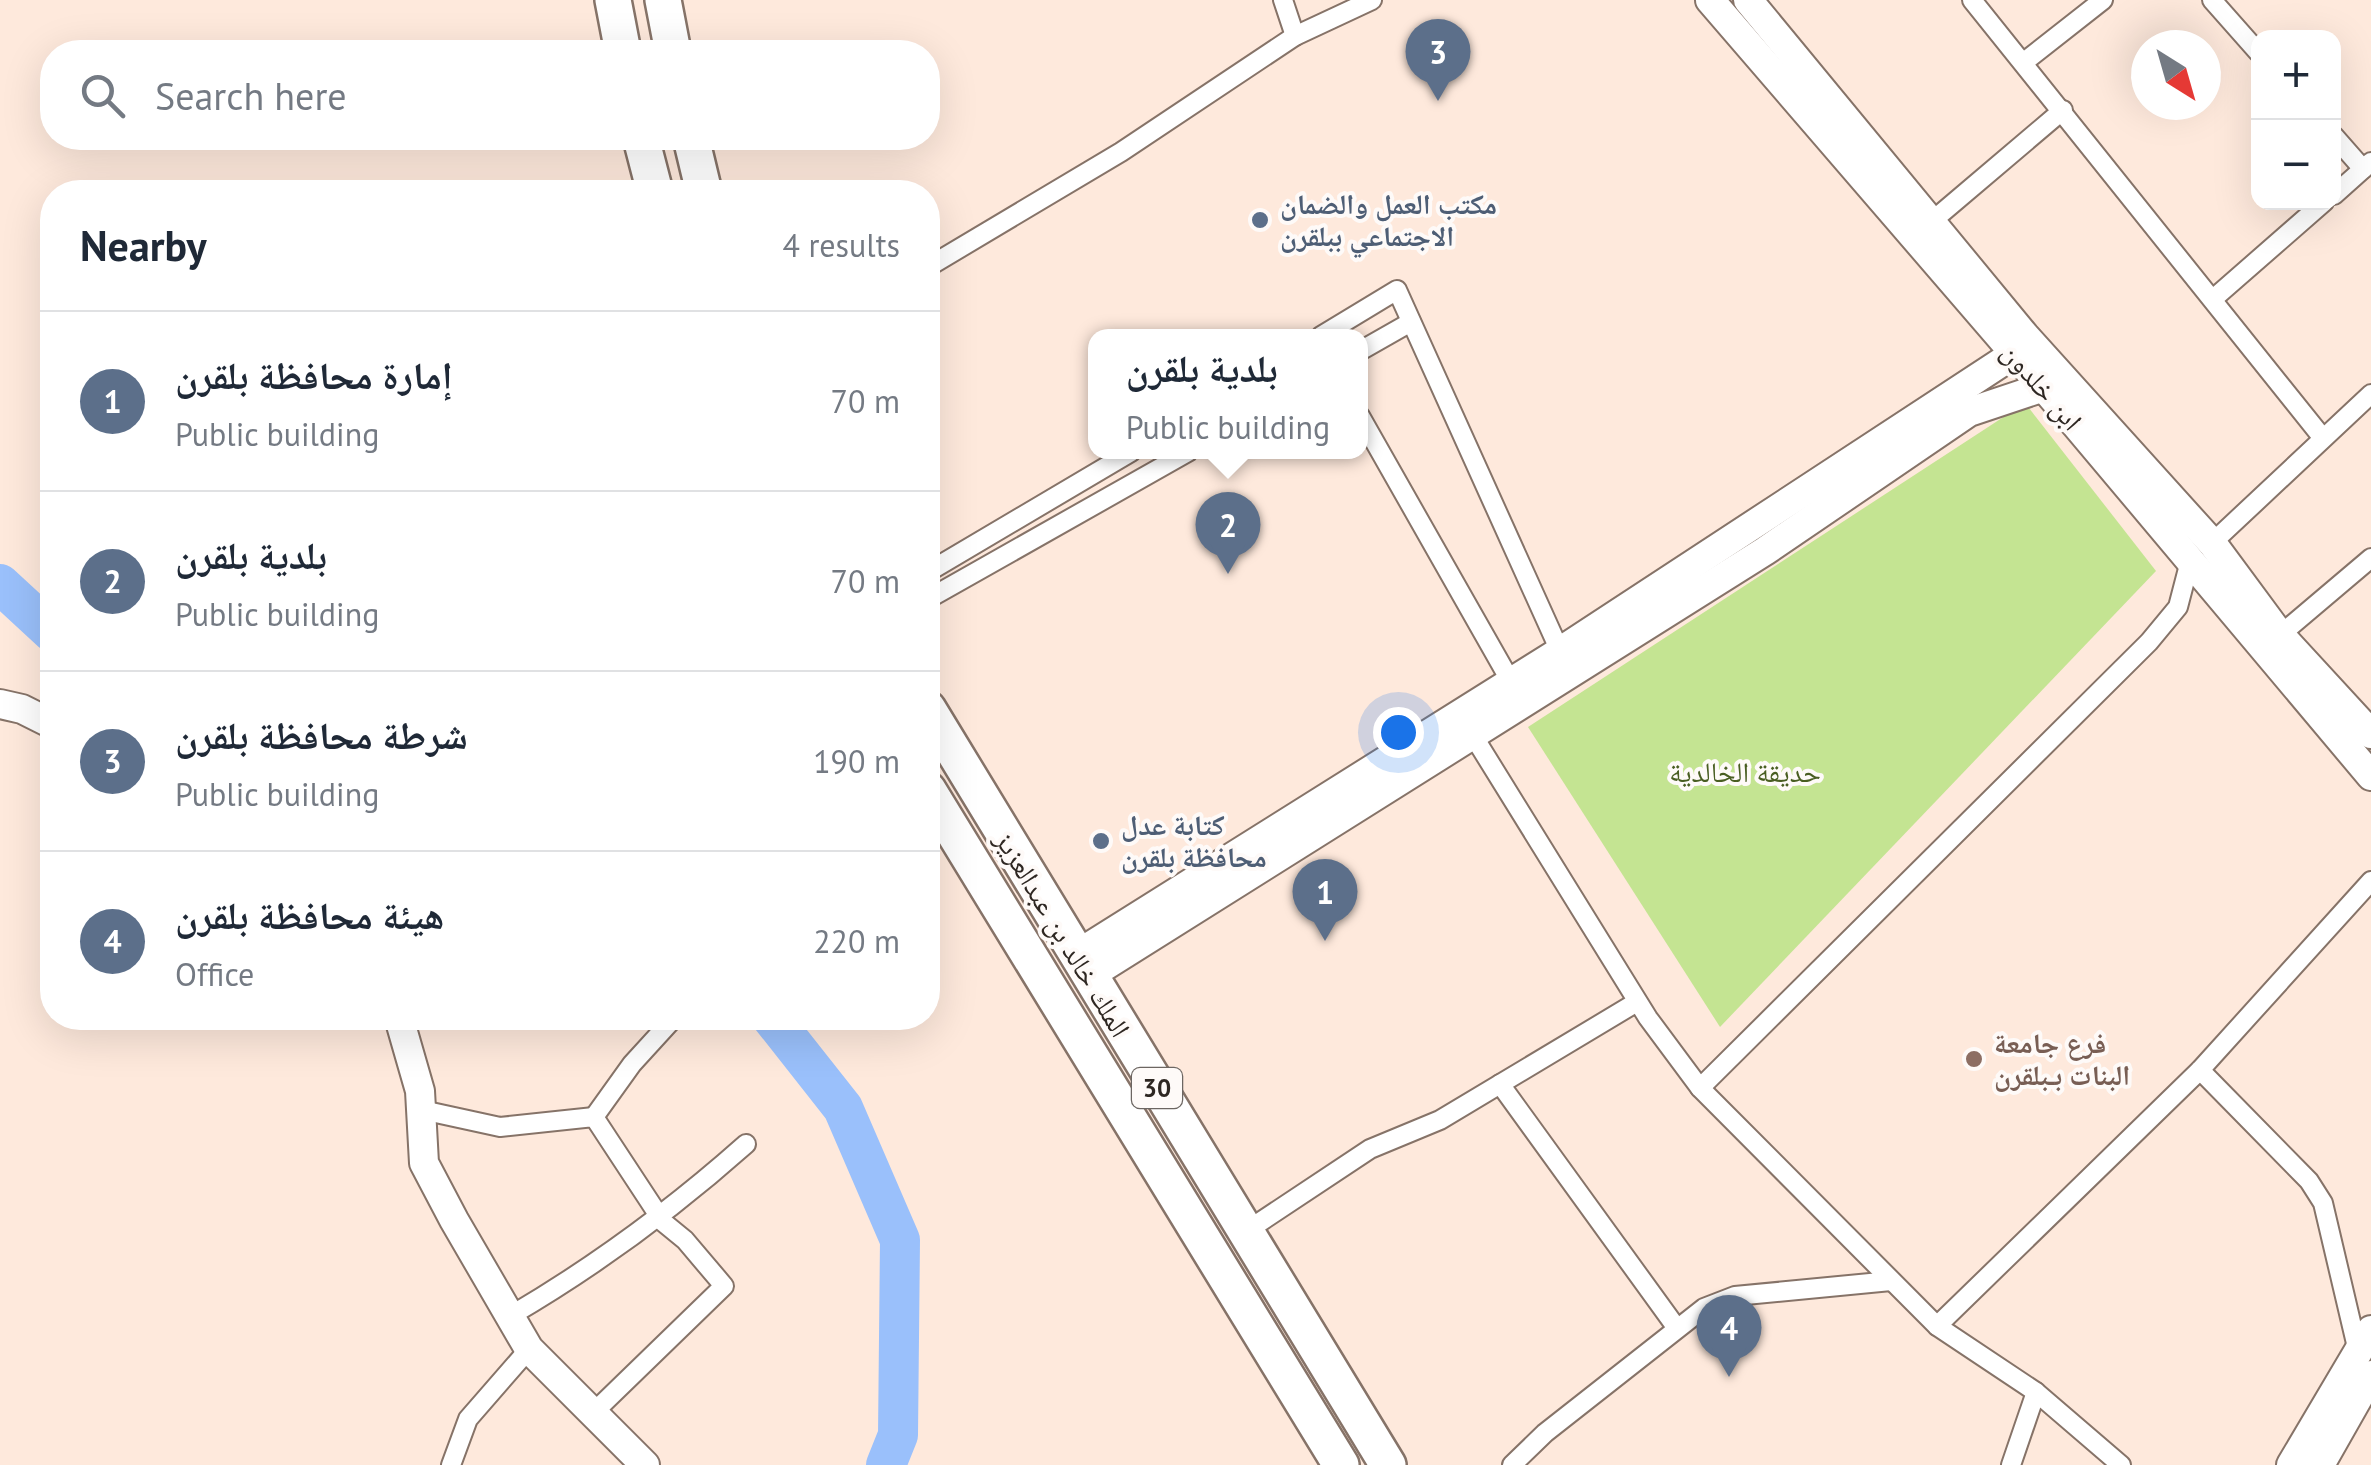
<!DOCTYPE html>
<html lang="en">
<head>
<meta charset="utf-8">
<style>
	:root { --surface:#fff; --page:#f2f2f3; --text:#1f2937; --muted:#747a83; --line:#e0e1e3; --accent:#78771d }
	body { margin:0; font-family:"PT Sans","Noto Naskh Arabic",sans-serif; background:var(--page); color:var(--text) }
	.controls { position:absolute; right:30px; top:30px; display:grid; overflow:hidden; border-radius:20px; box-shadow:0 10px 40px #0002 }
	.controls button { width:90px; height:90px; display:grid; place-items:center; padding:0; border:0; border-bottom:2px solid var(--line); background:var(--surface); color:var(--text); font:50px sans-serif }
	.compass { position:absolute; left:2131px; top:30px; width:90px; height:90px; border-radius:50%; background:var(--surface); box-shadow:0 10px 40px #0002; rotate:143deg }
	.you { position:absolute; left:1398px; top:732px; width:35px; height:35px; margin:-25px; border:8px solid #fff; border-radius:50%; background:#1a73e8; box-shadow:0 0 0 15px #1a73e833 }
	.badge { display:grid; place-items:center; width:65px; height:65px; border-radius:50%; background:var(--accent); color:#fff; font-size:32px; font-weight:700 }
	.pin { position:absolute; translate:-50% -82px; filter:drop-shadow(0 2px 5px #0008) }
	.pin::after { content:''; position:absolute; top:52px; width:35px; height:30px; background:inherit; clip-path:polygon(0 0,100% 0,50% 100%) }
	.popup { position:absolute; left:1088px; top:329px; width:280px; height:130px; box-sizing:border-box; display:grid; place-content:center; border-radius:20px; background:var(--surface); filter:drop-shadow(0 2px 8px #0005); font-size:32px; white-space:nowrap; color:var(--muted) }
	.popup b { font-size:38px; color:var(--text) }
	.popup::after { content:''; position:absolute; left:50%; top:100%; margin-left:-20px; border:20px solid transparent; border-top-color:var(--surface) }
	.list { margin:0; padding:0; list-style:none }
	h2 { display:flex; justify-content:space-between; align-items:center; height:130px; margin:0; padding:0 40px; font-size:42px }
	h2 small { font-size:32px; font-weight:400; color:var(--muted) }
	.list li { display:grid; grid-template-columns:65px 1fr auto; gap:30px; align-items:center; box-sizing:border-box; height:180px; padding:0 40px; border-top:2px solid var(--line) }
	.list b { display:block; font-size:38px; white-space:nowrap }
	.list p { margin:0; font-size:32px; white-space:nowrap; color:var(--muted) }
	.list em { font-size:32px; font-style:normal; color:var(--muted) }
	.icon { flex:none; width:55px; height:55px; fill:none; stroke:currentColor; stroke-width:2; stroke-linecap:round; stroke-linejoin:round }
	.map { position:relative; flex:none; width:2371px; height:1465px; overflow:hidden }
	.search { position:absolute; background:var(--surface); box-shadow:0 10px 40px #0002; left:40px; top:40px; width:900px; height:110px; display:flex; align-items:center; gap:25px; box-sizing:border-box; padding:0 35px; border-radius:40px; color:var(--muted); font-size:38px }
	.panel { position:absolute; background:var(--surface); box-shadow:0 10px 40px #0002; left:40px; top:180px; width:900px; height:850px; border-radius:40px }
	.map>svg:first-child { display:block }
	.green { fill:#c4e492 }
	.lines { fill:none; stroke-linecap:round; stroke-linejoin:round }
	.river { stroke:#9ac0fb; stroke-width:40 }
	.street-casing { stroke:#867368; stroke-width:22 }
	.secondary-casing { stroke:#867368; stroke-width:32 }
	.highway-casing { stroke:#867368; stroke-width:40 }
	.street { stroke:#fff; stroke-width:18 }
	.secondary { stroke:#fff; stroke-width:28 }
	.highway { stroke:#fff; stroke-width:35 }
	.service-dot { fill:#5c6f8a; stroke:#fefaf8; stroke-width:4 }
	.education-dot { fill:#8d6e63; stroke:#fefaf8; stroke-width:4 }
	.labels { text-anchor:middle; stroke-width:8; stroke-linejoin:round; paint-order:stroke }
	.shield { fill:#fefaf8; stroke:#6c6662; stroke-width:2.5 }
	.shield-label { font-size:25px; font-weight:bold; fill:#2e2722 }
	.service-label { font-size:28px; font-weight:bold; fill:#4e5e75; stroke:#fefaf8; text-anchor:start }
	.street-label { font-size:28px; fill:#2e2722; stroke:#fefaf8 }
	.park-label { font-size:28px; fill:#495e22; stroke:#fefaf8 }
	.education-label { font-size:28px; font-weight:bold; fill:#785e54; stroke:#fefaf8; text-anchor:start }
</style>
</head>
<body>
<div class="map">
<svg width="2371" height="1465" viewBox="0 0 2371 1465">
	<rect width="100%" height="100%" fill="#fee9dc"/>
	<polygon class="green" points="2025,403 2156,571 1720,1027 1528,727"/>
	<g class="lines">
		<g class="river">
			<polyline points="0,584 52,632"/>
			<polyline points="772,1018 843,1108 900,1240 898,1435 886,1465"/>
		</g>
		<g class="street-casing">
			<g id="street">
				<polyline points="1283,0 1295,36"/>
				<polyline points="1972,0 2322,437"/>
				<polyline points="2212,0 2258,52"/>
				<polyline points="2024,62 2103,0"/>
				<polyline points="2334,136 2363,169"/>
				<polyline points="2334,195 2371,162"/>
				<polyline points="1931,222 2063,110"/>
				<polyline points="928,267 1121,152 1295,36 1372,0"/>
				<polyline points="2213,299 2324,202"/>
				<polyline points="1321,336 1397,290 1564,660"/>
				<polyline points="1360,351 1411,322"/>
				<polyline points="1360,416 1515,689"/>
				<polyline points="2212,543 2371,394"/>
				<polyline points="928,572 1131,452"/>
				<polyline points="928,599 1188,452"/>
				<polyline points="2280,635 2371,558"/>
				<polyline points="1469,729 1648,1018 1700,1088 1937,1326 2036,1392 2121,1465"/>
				<polyline points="2200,1070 2309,1181 2323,1203 2359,1356"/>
				<polyline points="1500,1084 1676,1327"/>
				<polyline points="1700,1088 2149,642 2178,607 2190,561"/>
				<polyline points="422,1110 500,1127 594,1117 663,1222 685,1240 724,1286 592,1414"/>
				<polyline points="594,1117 632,1064 674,1018"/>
				<polyline points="1245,1232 1370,1149 1440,1120 1637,1002"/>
				<path d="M510 1316C594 1267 674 1208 746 1144"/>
				<polyline points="1937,1326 2200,1070 2371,881"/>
				<polyline points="451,1465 468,1419 529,1349"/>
				<polyline points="1512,1465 1545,1433 1704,1308 1735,1296 1891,1281"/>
				<polyline points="2011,1465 2036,1392"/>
			</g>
		</g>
		<g class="secondary-casing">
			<g id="secondary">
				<polyline points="1710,0 2077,426 2371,776"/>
				<polyline points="1748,0 2025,336 2212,543 2280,635 2371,734"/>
				<polyline points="0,704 22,709 52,724"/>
				<polyline points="1076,955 1559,652 2014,354"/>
				<polyline points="1089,976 1765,551 1969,412 2044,387"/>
				<polyline points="399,1018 420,1091 424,1163 454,1220 529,1349 645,1465"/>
				<polyline points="2291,1465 2371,1330"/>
				<polyline points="2320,1465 2371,1375"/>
			</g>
		</g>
		<g class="highway-casing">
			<g id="highway">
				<polyline points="613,0 623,52"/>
				<polyline points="663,0 673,52"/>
				<polyline points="641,138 655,192"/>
				<polyline points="691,138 704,192"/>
				<polyline points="928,709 1388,1465"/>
				<polyline points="928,790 1341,1465"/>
			</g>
		</g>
		<use href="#street" class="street"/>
		<use href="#secondary" class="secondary"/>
		<use href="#highway" class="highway"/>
	</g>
	<g class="service-dot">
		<circle cx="1260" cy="220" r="10"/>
		<circle cx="1101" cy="841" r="10"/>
	</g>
	<circle class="education-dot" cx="1974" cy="1059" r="10"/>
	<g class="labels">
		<rect class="shield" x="1132" y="1068" width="50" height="40" rx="8"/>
		<g class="shield-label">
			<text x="1157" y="1097">30</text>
		</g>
		<g class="service-label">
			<text x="1280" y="214">مكتب العمل والضمان<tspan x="1280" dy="32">الاجتماعي ببلقرن</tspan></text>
			<text x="1121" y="835">كتابة عدل<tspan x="1121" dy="32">محافظة بلقرن</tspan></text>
		</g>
		<g class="street-label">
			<text transform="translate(2042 386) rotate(49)" y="10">ابن خلدون</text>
			<text transform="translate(1063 934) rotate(59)" y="10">الملك خالد بن عبدالعزيز</text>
		</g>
		<g class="park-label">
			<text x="1745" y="782">حديقة الخالدية</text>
		</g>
		<g class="education-label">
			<text x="1994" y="1053">فرع جامعة<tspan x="1994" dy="32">البنات بـبلقرن</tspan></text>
		</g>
	</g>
</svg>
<div class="controls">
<button>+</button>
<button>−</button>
</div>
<svg class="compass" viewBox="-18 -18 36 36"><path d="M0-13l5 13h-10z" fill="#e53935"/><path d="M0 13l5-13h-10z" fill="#747a83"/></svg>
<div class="you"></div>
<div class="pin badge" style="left:1325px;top:941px;background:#5c6f8a">1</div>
<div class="pin badge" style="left:1228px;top:574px;background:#5c6f8a">2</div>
<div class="popup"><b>بلدية بلقرن</b>Public building</div>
<div class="pin badge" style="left:1438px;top:101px;background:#5c6f8a">3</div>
<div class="pin badge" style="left:1729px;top:1377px;background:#5c6f8a">4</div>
<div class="search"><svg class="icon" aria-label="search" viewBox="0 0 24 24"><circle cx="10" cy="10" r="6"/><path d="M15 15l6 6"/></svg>Search here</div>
<section class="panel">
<h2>Nearby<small>4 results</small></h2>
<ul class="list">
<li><span class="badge" style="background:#5c6f8a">1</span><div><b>إمارة محافظة بلقرن</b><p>Public building</p></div><em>70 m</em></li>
<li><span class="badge" style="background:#5c6f8a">2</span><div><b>بلدية بلقرن</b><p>Public building</p></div><em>70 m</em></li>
<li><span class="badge" style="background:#5c6f8a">3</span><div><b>شرطة محافظة بلقرن</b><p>Public building</p></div><em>190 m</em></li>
<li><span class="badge" style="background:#5c6f8a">4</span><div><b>هيئة محافظة بلقرن</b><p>Office</p></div><em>220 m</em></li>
</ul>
</section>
</div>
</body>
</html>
